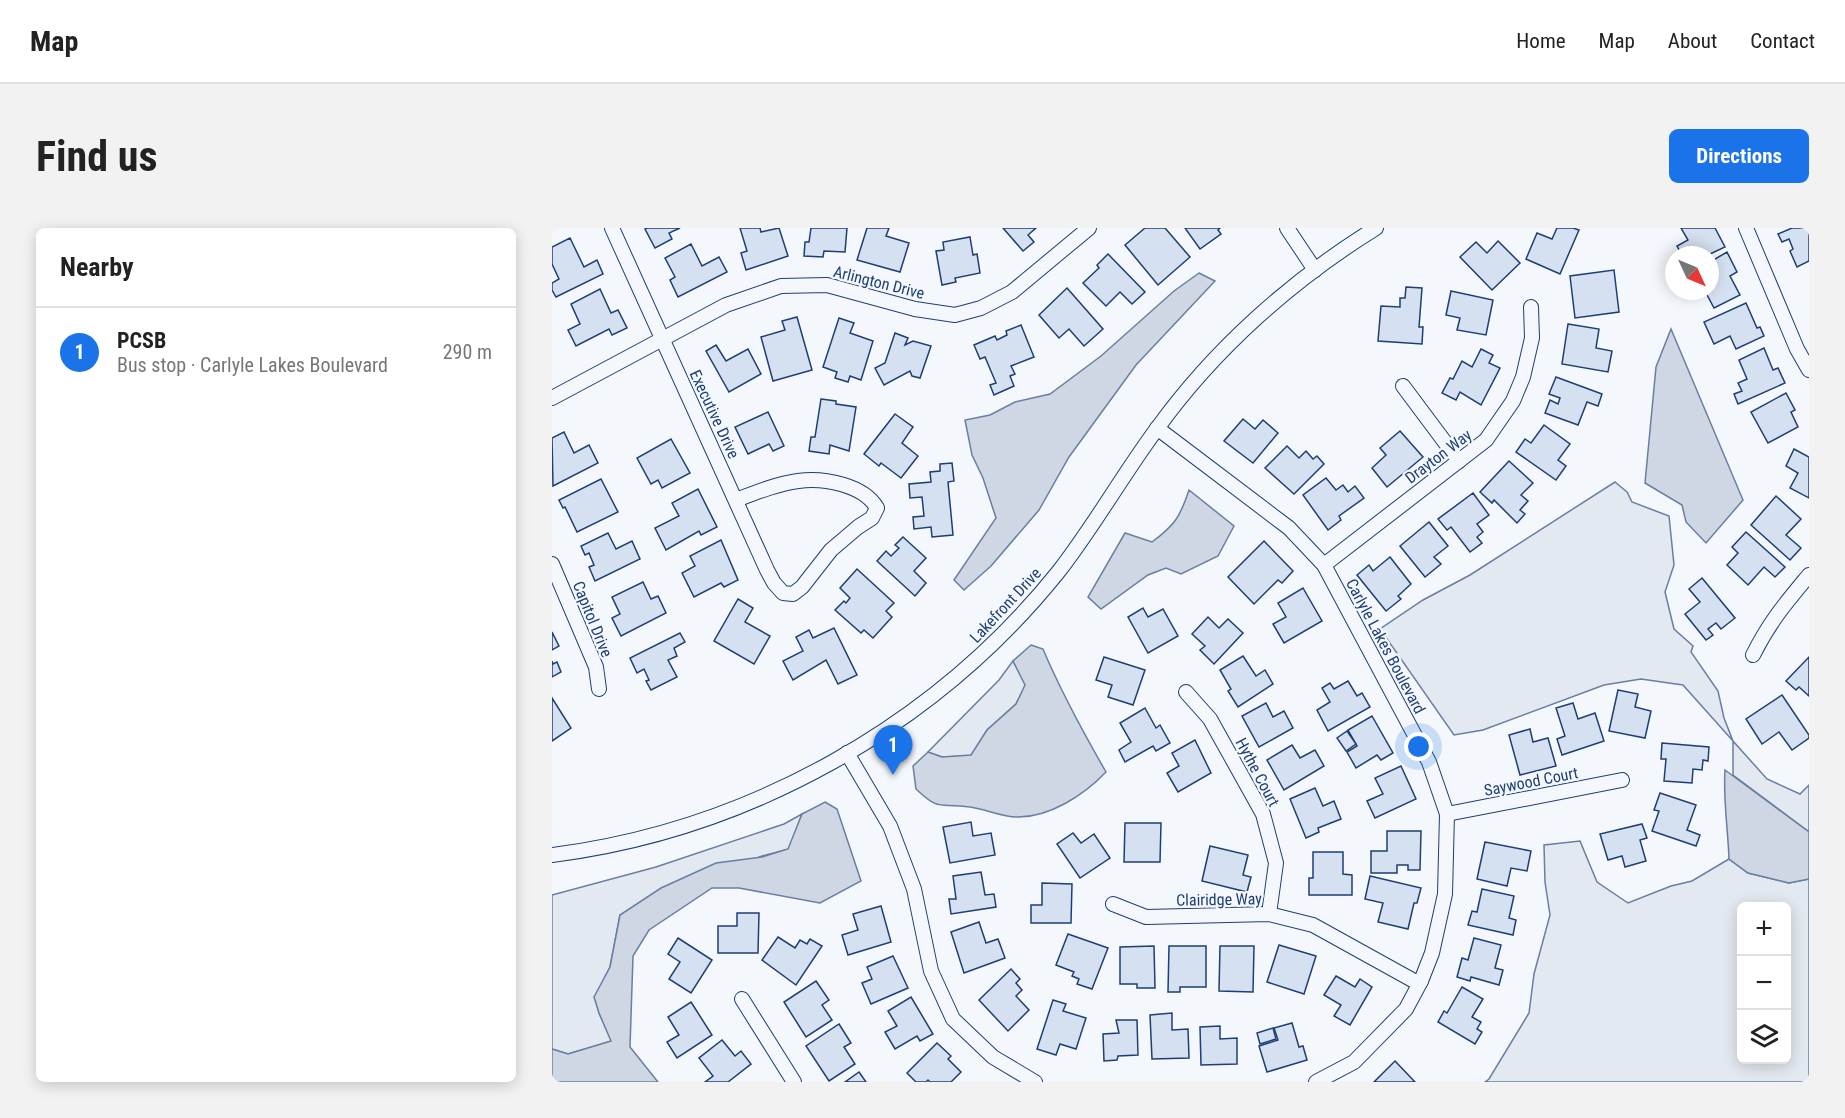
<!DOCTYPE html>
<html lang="en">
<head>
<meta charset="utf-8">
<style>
	:root { --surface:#fff; --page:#f2f2f2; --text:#222; --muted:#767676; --line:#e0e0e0; --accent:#1a73e8 }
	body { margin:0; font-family:"Roboto Condensed",sans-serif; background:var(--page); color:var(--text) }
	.controls { position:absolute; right:18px; bottom:18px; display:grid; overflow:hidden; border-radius:9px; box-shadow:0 3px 15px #0003 }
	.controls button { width:54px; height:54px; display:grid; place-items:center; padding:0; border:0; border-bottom:2px solid var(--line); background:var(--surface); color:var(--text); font:30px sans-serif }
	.compass { position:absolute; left:1113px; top:18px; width:54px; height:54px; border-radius:50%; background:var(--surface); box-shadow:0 3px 15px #0003; rotate:134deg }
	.you { position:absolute; left:867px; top:519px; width:21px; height:21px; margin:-15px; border:4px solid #fff; border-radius:50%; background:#1a73e8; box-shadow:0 0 0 9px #1a73e833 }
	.badge { display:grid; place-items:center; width:39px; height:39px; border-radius:50%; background:var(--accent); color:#fff; font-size:20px; font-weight:700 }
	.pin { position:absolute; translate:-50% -50px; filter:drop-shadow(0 2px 3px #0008) }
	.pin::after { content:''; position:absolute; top:32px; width:21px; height:18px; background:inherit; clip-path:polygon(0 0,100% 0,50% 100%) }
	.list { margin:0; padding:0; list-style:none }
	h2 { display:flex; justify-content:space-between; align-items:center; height:78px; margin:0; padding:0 24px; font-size:26px }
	h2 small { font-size:20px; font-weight:400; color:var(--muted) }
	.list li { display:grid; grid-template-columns:39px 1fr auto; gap:18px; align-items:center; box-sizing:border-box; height:90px; padding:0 24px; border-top:2px solid var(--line) }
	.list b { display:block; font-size:22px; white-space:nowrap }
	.list p { margin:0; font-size:20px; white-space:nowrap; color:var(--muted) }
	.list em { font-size:20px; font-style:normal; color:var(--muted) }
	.icon { flex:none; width:33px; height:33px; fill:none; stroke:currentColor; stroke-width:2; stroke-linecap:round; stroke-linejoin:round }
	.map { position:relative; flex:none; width:1257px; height:854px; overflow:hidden; border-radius:9px }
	header { display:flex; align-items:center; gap:36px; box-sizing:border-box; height:84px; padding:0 30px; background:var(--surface); border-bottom:2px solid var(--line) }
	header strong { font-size:28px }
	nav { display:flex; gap:33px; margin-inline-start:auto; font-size:21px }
	.intro { display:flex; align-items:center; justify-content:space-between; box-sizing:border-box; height:144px; padding:0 36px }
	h1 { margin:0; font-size:42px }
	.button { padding:15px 27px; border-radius:9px; background:var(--accent); color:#fff; font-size:21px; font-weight:700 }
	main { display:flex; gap:36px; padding:0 36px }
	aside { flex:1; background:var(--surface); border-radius:9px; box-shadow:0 3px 15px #0003 }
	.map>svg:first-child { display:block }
	.green { fill:#e3e9f0; stroke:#687fa3; stroke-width:1.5; fill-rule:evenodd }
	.water { fill:#cfd7e4; stroke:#687fa3; stroke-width:1.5 }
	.building { fill:#d5e0f0; stroke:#1d3f73; stroke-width:1.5 }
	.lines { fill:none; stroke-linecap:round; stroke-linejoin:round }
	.minor-casing { stroke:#1d3f73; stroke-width:16 }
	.minor { stroke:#f4f7fb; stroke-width:14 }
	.labels { text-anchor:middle; stroke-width:4.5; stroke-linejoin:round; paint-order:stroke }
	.street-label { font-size:16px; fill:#1d3f73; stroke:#f4f7fb }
</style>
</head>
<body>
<header>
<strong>Map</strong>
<nav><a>Home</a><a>Map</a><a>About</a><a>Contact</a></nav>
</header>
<div class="intro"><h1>Find us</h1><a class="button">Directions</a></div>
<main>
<aside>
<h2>Nearby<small></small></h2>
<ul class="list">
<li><span class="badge">1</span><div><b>PCSB</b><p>Bus stop · Carlyle Lakes Boulevard</p></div><em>290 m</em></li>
</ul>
</aside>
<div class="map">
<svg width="1257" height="854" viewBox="0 0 1257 854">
	<rect width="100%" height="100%" fill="#f4f7fb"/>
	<g class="green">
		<polygon points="1063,254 1075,264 1080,274 1117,288 1122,337 1113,364 1122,401 1141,418 1139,424 1166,463 1172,490 1181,513 1215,551 1248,566 1257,557 1257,604 1181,547 1181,513 1131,457 1089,451 1052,457 931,502 902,507 828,401 871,372 918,347"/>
		<polygon points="461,433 474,457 464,476 435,502 419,528 390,529 376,524 447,452"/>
		<polygon points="250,586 237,621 210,628 68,687 58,739 43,769 47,785 60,813 16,826 0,821 0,667 104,639 232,596"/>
		<path d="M1028 613 1045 654 1076 675 1119 658 1140 653 1177 631 1196 645 1237 655 1257 651V854H933L937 851 977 785 982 746 998 687 993 654 992 617ZM1190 678H1234V832H1190Z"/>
	</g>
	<g class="water">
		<polygon points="647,45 663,53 584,137 517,229 487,282 439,338 412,362 402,352 444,290 431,250 420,227 413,192 438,187 463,174 498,166 549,128 622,63"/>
		<polygon points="1119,101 1191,272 1154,315 1134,294 1130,277 1093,255 1104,139"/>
		<path d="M637 262 682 298 666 328 629 346 614 340 596 347 549 381 536 369 573 305 600 314C623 297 628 289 637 262Z"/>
		<path d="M479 417 491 421C509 464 531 504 554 544 532 567 497 590 464 589 451 589 433 581 418 579 388 574 389 585 364 561L361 538 376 524 390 529 419 527 435 502 464 476 473 457 461 433Z"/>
		<path d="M1173 542 1257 604V651L1237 655 1196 645 1177 631C1176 601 1171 572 1173 542Z"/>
		<polygon points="273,574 285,581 309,653 268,675 187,660 160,660 97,702 81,728 78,819 106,854 0,854 0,821 16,826 59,813 47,785 42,769 58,739 68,687 109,660 164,635 210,629 236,621 250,586"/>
	</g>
	<g class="building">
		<polygon points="95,0 128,0 117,5 120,11 103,20 93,1"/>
		<polygon points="188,0 208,0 209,4 227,0 236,28 194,42 189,25 195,23"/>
		<polygon points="259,0 295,0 293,24 272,23 271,29 252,28 253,14 257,14"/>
		<polygon points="315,0 337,0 334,8 357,15 348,44 305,32"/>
		<polygon points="451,0 484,0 476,7 482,14 471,23"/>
		<polygon points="593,0 613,0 638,29 606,57 573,17"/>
		<polygon points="633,0 668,0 666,2 669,6 648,21"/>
		<polygon points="1005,0 1021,0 1027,2 1008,46 974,31 985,5 1000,11"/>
		<polygon points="1129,0 1163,0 1173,19 1156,27 1130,27 1125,18 1136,12"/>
		<polygon points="1240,0 1257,0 1257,33 1245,39 1238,23 1241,21 1237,11 1230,14 1226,6"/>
		<polygon points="418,9 421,27 425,26 428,45 403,50 404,54 390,57 384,23 392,22 391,14"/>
		<polygon points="18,10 32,39 45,32 51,46 4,69 0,62 0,55 7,51 0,36 0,19"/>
		<polygon points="946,13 968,35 940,62 908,29 924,14 935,25"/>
		<polygon points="139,16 150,38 167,29 175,44 126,69 118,52 123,49 113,30"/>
		<polygon points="1175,24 1185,44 1178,48 1188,67 1162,80 1153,63 1158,63 1158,34"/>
		<polygon points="556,26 593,64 580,76 568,64 554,78 531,55 547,40 545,37"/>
		<polygon points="1062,42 1067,84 1023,90 1018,48"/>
		<polygon points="854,59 870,60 867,99 871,99 870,116 826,113 829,78 848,79 848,70 853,70"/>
		<polygon points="515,60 551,101 532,118 517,101 507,110 487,87"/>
		<polygon points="48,61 59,85 66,82 75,100 60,107 57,101 24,118 16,102 28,96 19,76"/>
		<polygon points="899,63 941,72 934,107 905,102 908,90 894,87"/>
		<polygon points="1194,75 1205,100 1208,99 1212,108 1184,121 1178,108 1162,116 1152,94"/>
		<polygon points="245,89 260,142 221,153 209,109 233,102 230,93"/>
		<polygon points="287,90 302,95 298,105 321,113 309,152 298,148 296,154 283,150 285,144 271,139"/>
		<polygon points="1016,96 1047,101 1044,120 1060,123 1056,144 1010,136"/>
		<polygon points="469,97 482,129 459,138 463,146 458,148 462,158 442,167 438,157 444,155 433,129 428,131 422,117 443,108 445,112 455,107 454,103"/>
		<polygon points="343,105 356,110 353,117 361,113 379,118 368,150 360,148 358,143 332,157 323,140 333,135"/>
		<polygon points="164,117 174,133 196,121 209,146 177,164 154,123"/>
		<polygon points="1212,120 1221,142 1226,140 1233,155 1186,176 1182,166 1190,163 1186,155 1195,151 1187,132"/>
		<polygon points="929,121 941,127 937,135 948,140 929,177 908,164 904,172 890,165 898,150 901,151 910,133 920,139"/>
		<polygon points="1004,149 1050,166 1046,178 1035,174 1026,197 993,185 998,172 1006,176 1008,170 997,166"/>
		<polygon points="1234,165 1243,182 1239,184 1246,199 1216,215 1199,184"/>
		<polygon points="269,171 284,173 284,176 304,179 297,223 278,217 277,226 257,223 259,209 263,209"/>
		<polygon points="216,184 232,218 221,223 217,216 196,226 183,199"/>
		<polygon points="343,186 361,199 350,215 366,228 349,250 329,235 327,238 312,226"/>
		<polygon points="691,191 703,201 711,192 726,205 701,235 672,213"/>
		<polygon points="992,197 1018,216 1006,232 1014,238 1004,252 964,224 973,211 979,215"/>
		<polygon points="848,203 871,229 835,259 820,240 834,227 828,220"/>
		<polygon points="12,204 22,225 37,217 46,235 1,258 0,210"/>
		<polygon points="119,211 138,245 110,260 106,252 99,256 85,230"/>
		<polygon points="735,218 747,230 754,223 761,231 765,228 772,236 742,266 713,240"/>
		<polygon points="1242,221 1257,229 1257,270 1238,260 1246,245 1234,238"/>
		<polygon points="957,233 981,255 969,267 976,273 968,282 973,286 965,295 942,272 940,275 928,264"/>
		<polygon points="400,235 402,253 396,254 401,307 380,309 379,299 362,301 361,289 372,288 370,269 358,270 357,256 379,254 378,244 388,243 388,236"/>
		<polygon points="774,250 784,262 791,257 796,264 803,258 812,270 787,288 789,292 776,302 751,267"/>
		<polygon points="49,251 66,284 25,304 13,279 11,280 7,272"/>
		<polygon points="146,261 165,299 149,307 147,303 114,322 103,300 127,288 120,275"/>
		<polygon points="921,265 937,287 925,296 931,304 925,309 930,315 918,324 899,299 895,302 886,291"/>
		<polygon points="1224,268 1249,291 1234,307 1249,320 1238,332 1199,297"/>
		<polygon points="877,294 896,318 882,329 889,336 873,349 848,318"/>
		<polygon points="1194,304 1233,339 1223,349 1212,339 1196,357 1175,337 1186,325 1180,319"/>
		<polygon points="56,305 64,321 80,313 88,331 43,353 37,339 42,337 37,325 33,327 29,318"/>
		<polygon points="351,309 374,330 362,343 374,355 363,368 325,333 334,323 339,328 347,320 343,317"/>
		<polygon points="169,312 186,352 172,359 169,355 142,369 130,345 143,338 138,328"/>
		<polygon points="712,313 741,343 730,355 726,352 702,376 676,349"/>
		<polygon points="838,329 859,356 846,368 849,371 834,383 805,347 817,337 821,343"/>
		<polygon points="305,341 342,375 334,383 340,389 321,410 312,402 309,405 283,382 292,373 294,375 298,370 288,360"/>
		<polygon points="1150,350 1183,390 1169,401 1164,395 1156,401 1161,407 1154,412 1133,386 1148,374 1137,361"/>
		<polygon points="91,354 99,371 106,368 114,385 69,408 60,390 68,386 60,369"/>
		<polygon points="751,360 770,393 732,415 721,396 734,389 726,375"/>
		<polygon points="186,371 201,380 193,394 218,408 202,436 162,413"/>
		<polygon points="591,380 596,389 611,381 626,408 596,425 576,389"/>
		<polygon points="656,389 667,400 676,391 691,405 662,436 648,422 653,418 640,406"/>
		<polygon points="282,400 305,447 286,456 274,432 241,452 231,433 251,423 244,409 257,402 261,410"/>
		<polygon points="0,404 7,418 0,422"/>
		<polygon points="128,405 133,414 122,420 125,428 116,432 125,449 99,462 94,453 97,452 92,441 85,445 78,430"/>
		<polygon points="691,428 704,448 713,442 721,456 686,479 676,463 679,461 668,442"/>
		<polygon points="552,429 593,442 581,477 556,469 560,457 544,452"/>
		<polygon points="1257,429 1257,468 1247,459 1244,462 1234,453"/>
		<polygon points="0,433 1,436 5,434 9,444 0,449"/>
		<polygon points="796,453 805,468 810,465 818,479 776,503 765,482 778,474 770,460 778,455 782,461"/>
		<polygon points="1066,462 1086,466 1083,479 1099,483 1093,510 1057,503"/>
		<polygon points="1230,467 1257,507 1257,510 1240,522 1227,504 1210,516 1194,491"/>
		<polygon points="0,470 19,500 0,513"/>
		<polygon points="714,475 721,489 732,483 741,500 707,519 690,488"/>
		<polygon points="1021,475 1026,491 1043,485 1052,513 1010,527 1005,511 1013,508 1004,480"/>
		<polygon points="593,480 604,500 608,497 618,515 604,523 601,518 573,534 567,522 579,514 568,495"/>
		<polygon points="820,488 841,525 829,532 825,527 804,540 795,524 805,518 796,502"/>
		<polygon points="978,501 981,514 996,510 1004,538 968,547 957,507"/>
		<polygon points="795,503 804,516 794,523 785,510"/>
		<polygon points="643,512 659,545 626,564 615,545 627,538 620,525"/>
		<polygon points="1110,515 1157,519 1156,533 1151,532 1150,542 1141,541 1140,555 1112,553 1114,531 1109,531"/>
		<polygon points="740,517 748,530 763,522 772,538 732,562 715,532"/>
		<polygon points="849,538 864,571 823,590 815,573 831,566 823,550"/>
		<polygon points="763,560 771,578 782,573 789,591 766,600 767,604 754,610 738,571"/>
		<polygon points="1108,565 1144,577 1135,602 1148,607 1144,618 1100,603 1107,583 1102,582"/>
		<polygon points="419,594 421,608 439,605 443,627 398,635 391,599"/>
		<polygon points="573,595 609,595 608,634 572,634"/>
		<polygon points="1090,596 1095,610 1088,612 1094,633 1073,639 1070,628 1056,632 1048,606"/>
		<polygon points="835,603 869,603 868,642 856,642 856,637 845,637 845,645 819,645 819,623 835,623"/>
		<polygon points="521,605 529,615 542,606 558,630 528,650 505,616"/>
		<polygon points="933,614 979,623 975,643 959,640 955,658 925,651"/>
		<polygon points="658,618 696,627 691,647 699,649 695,664 650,653"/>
		<polygon points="761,624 791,624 791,646 800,647 800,667 757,667 757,650 761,650"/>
		<polygon points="429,644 433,667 442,666 444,679 399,686 397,671 404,671 401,648"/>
		<polygon points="818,648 869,660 865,675 862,675 856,701 826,694 831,675 813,671"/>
		<polygon points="490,655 520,656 519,695 479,695 479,677 490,677"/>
		<polygon points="930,661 962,668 957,690 964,692 961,707 916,697 920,683 925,684"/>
		<polygon points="329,678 339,714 296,727 290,707 306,702 301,686"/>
		<polygon points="185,685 207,685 206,725 166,725 166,698 185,698"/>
		<polygon points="427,694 434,715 446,711 453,730 412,745 399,704"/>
		<polygon points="516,706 556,720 540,761 525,756 527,751 520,748 522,744 504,737"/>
		<polygon points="226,709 243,720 248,712 255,716 258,711 270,718 244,757 210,732"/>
		<polygon points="126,710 160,732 139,765 117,751 128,734 116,726"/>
		<polygon points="922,710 949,717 943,740 951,742 947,757 919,749 918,753 905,749 910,730 916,732"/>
		<polygon points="727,717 764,728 752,766 715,754"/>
		<polygon points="602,718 603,760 585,760 585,756 568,756 568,719"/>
		<polygon points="617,718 654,718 654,759 628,759 628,764 616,764"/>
		<polygon points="668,718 702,718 701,764 667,763"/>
		<polygon points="341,728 356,760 319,776 310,755 320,751 315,739"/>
		<polygon points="459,741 468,751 464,755 470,762 464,768 477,782 456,803 427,772"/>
		<polygon points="784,748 803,759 808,751 820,759 798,797 782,788 789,777 772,767"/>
		<polygon points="264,753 277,772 270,777 280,792 254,809 232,774"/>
		<polygon points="910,759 931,771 920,789 929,794 925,801 930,804 923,816 886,794 892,783 895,785"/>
		<polygon points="359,769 381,806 368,813 365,808 343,821 333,804 345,798 336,783"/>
		<polygon points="501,772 514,776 511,783 534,790 524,821 508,816 504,827 485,821"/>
		<polygon points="139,774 160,807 125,830 115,814 127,807 116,789"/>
		<polygon points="620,785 620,802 636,801 637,830 600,831 598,787"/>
		<polygon points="564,792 585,792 586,827 566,828 565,832 552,833 551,806 567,805"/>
		<polygon points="740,795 747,819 751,818 755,832 715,844 707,818 726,812 722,800"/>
		<polygon points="287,796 299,815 292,819 303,836 277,853 254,818"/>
		<polygon points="668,798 668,811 685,810 685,836 649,837 648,799"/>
		<polygon points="721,800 724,811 708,816 705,805"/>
		<polygon points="170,812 183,828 189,823 199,836 176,854 153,854 161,848 147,830"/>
		<polygon points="385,815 399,828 396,831 409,844 399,854 378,854 376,852 374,854 364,854 355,845"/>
		<polygon points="843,833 863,854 822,854"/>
		<polygon points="307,844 314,854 293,854"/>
	</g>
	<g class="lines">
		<g class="minor-casing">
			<g id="minor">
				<path d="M60 0 215 342 222 355 231 365 241 366 250 359 279 322 306 299 320 290 325 280C312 257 271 249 246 253 225 256 205 264 184 272"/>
				<polyline points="735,0 763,42"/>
				<polyline points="1194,0 1245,121 1257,142"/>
				<polyline points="851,158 907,233"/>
				<polyline points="0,170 174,77 229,58 275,57 363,81 403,87 429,80 460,64 537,0"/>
				<polyline points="605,200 737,300 772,337 877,534 895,586 893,666 880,725 869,753 854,781 802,834 764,854"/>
				<polyline points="0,336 44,439 47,461"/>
				<polyline points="772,337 934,212 961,173 971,149 980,110 979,79"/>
				<path d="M1201 427C1218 393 1233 376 1257 347"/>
				<polyline points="634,464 658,491 711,586 724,635 717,686"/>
				<polyline points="295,525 338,598 362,661 379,743 401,791 441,829 483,854"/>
				<polyline points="895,586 1070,552"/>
				<path d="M0 627C197 602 383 498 507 343 542 298 570 248 604 202 662 121 740 52 824 0"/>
				<polyline points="561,676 594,689 717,686 761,697 864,754 869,753"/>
				<polyline points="190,771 242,854"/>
			</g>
		</g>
		<use href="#minor" class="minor"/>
	</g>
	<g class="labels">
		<g class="street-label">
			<text transform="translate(327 54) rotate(14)" y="6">Arlington Drive</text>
			<text transform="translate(163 186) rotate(65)" y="6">Executive Drive</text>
			<text transform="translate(886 228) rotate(-37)" y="6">Drayton Way</text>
			<text transform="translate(453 377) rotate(-47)" y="6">Lakefront Drive</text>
			<text transform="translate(41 391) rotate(68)" y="6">Capitol Drive</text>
			<text transform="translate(834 418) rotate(62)" y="6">Carlyle Lakes Boulevard</text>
			<text transform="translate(706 544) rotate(62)" y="6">Hythe Court</text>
			<text transform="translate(979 553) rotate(-11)" y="6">Saywood Court</text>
			<text transform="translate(667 671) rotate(-1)" y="6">Clairidge Way</text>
		</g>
	</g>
</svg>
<div class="controls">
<button>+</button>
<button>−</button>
<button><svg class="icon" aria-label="layers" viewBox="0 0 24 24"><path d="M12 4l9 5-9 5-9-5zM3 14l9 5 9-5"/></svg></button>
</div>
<svg class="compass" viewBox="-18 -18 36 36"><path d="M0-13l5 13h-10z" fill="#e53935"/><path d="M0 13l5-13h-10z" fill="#767676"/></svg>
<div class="you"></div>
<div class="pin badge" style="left:341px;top:547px">1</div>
</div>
</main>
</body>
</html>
